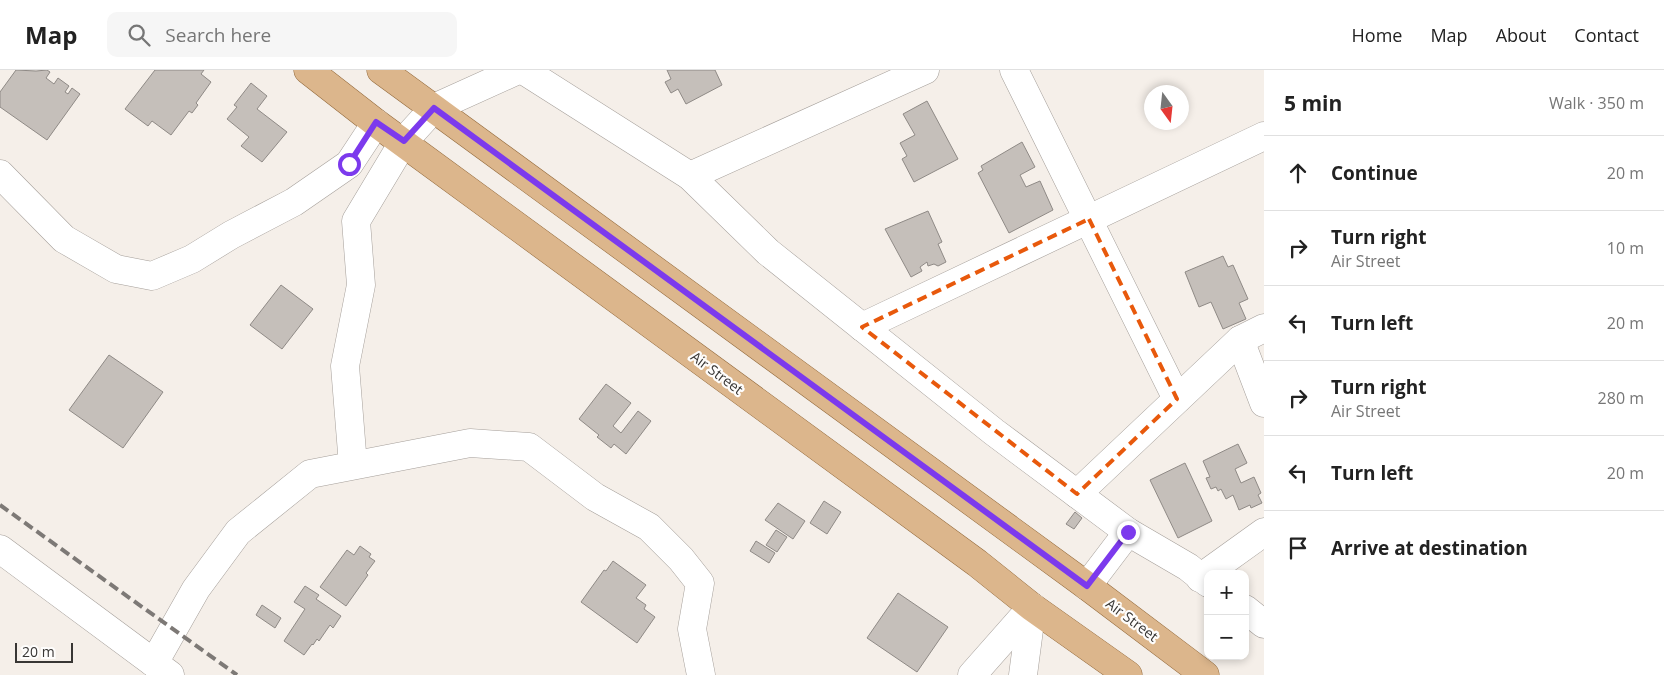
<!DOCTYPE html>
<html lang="en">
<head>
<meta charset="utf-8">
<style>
	:root { --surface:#fff; --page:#f6f6f6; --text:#222; --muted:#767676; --line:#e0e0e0 }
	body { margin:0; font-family:"Open Sans",sans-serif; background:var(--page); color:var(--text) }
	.controls { position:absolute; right:15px; bottom:15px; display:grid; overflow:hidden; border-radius:10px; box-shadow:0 2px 8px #0003 }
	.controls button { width:45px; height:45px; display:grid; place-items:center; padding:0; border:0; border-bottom:1px solid var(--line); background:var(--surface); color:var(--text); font:25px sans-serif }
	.compass { position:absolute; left:1144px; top:15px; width:45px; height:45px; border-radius:50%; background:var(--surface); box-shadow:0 2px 8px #0003; rotate:165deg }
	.scale { position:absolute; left:15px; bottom:12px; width:58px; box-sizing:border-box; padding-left:5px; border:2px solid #383634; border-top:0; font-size:14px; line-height:18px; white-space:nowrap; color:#383634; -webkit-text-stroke:4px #fefdfc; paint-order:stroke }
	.stop { position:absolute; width:15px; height:15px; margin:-11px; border:4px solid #7c3aed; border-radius:50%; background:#fff }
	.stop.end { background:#7c3aed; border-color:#fff; box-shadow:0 1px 5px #0008 }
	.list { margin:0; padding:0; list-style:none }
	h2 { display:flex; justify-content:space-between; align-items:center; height:65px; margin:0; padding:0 20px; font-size:21px }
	h2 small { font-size:16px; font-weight:400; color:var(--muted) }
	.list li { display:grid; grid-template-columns:32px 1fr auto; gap:15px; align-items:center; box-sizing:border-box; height:75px; padding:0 20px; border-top:1px solid var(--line) }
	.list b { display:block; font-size:19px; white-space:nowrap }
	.list p { margin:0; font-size:16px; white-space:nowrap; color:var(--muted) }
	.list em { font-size:16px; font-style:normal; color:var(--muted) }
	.icon { flex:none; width:28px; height:28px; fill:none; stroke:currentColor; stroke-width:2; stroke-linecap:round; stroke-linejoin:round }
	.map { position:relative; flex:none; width:1264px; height:605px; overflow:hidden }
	header { display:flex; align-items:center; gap:30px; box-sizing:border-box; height:70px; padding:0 25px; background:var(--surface); border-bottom:1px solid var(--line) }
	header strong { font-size:24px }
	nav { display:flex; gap:28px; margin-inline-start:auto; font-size:18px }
	.search { width:350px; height:45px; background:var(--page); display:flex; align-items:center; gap:12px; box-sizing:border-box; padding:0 18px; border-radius:10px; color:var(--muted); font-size:19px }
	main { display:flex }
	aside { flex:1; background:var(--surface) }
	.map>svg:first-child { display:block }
	.building { fill:#c5bfba; stroke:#8f8a86 }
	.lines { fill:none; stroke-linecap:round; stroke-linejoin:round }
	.minor-casing { stroke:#a59f9a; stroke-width:29 }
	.major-casing { stroke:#936a3c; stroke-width:29 }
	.minor { stroke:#fff; stroke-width:28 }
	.major { stroke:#dcb68c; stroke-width:28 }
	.rail { stroke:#7d7976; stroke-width:4; stroke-dasharray:10 5; stroke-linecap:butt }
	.route { stroke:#7c3aed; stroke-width:6 }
	.marked { fill:none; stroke:#e8590c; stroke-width:4; stroke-dasharray:10 6; stroke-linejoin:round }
	.labels { text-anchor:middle; stroke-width:4.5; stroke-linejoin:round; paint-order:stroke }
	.street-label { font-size:14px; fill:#383634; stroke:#fefdfc }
</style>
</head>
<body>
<header>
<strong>Map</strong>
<div class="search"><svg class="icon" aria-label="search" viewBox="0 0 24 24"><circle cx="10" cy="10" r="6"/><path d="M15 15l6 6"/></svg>Search here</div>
<nav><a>Home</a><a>Map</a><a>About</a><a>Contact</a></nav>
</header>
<main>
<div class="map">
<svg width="1264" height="605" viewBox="0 0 1264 605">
	<rect width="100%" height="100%" fill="#f5efe9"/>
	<g class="building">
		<polygon points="16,0 36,1 47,0 50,2 46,8 54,14 58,8 69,16 65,22 68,24 72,18 80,24 47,70 0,37 0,22"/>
		<polygon points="155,0 204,0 201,4 211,12 196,33 198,35 192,43 189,41 171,65 152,51 148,56 125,39"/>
		<polygon points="667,0 715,0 722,15 686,34 678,19 671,23 665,12 671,9"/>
		<polygon points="251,13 267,26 257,39 287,62 262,92 241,76 249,67 227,49 237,37 234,35"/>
		<polygon points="927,31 958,89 914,112 902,89 907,86 900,73 915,65 903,44"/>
		<polygon points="1022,72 1035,97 1020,105 1026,117 1040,111 1053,140 1009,163 978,103 983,100 981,96"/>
		<polygon points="928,141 942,172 938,174 946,192 938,196 934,194 928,196 927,192 920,197 922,201 911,207 885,159"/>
		<polygon points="1223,186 1228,197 1233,195 1248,229 1239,233 1246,249 1223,259 1211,232 1199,237 1185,202"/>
		<polygon points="281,215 313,239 282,279 250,255"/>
		<polygon points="109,285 163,322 123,378 69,340"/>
		<polygon points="606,314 631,333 613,356 621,363 638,341 651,351 626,384 614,374 611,378 597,367 599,365 579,349"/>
		<polygon points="1238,374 1247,393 1235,399 1241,413 1254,407 1261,423 1258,425 1262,433 1251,438 1250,435 1239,440 1233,425 1226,429 1221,419 1218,421 1216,417 1211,419 1206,408 1210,407 1203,391"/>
		<polygon points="1185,393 1212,451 1178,468 1150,410"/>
		<polygon points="824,431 841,442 827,464 810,453"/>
		<polygon points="778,433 805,451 793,469 765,450"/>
		<polygon points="1075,442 1082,448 1074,459 1066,454"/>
		<polygon points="776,460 787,467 777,482 766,475"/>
		<polygon points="756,471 775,483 769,493 750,481"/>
		<polygon points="360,476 371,484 369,487 375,491 366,503 368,505 346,536 320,517 347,480 354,485"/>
		<polygon points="613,491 646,515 636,528 646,535 644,539 655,547 637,573 581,532 604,500 606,501"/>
		<polygon points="305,516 319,525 316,529 341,546 333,558 330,555 319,571 317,569 313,575 312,574 304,585 284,571 305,539 294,532"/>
		<polygon points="898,523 948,557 917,602 867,568"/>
		<polygon points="262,535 281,548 275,558 256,545"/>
	</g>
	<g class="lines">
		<g class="minor-casing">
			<g id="minor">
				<polyline points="523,0 690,106 768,182 994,362 1128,462 1188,497 1208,513"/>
				<polyline points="1014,0 1177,329"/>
				<polyline points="0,104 64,169 116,199 152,206 192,189 231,165 294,132 349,94 376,53"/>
				<polyline points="690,106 925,0"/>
				<polyline points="862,257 1264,66"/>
				<polyline points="1240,270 1264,333"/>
				<polyline points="353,395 345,296 361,215 356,151 404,71 434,38 518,0"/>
				<polyline points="1077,424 1240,270 1264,258"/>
				<polyline points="0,479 170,605"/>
				<polyline points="1200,508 1264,462"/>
				<polyline points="1087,516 1128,462"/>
				<polyline points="1245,539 1264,554"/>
				<polyline points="154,593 196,519 238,462 310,404 470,373 529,377 595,427 649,457 681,489 700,513 692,559 701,605"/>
				<polyline points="972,605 1032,537"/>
				<polyline points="1023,605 1032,537"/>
			</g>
		</g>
		<g class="major-casing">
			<g id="major">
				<polyline points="308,0 376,53 977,493 1032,537 1128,605"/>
				<polyline points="381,0 1087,516 1205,605"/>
			</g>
		</g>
		<use href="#minor" class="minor"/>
		<use href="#major" class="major"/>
		<polyline class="rail" points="0,435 237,605"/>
	</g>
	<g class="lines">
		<polyline class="route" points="349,94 376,52 404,71 434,38 1087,516 1128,462"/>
	</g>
	<path class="marked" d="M1089 149 1177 329 1077 424 862 257Z"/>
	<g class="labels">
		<g class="street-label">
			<text transform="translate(717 303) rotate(37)" y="5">Air Street</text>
			<text transform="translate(1132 550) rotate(37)" y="5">Air Street</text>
		</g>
	</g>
</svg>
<div class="controls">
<button>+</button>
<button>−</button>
</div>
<svg class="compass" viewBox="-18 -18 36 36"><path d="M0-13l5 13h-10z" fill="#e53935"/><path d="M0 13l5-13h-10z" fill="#767676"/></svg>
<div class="scale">20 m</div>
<div class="stop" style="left:349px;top:94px"></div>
<div class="stop end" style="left:1128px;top:462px"></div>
</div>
<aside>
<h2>5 min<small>Walk · 350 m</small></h2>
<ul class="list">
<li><svg class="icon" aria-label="ahead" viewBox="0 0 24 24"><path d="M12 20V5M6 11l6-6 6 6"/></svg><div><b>Continue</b></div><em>20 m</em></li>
<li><svg class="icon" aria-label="right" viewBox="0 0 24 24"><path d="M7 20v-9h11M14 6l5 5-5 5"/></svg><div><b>Turn right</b><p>Air Street</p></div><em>10 m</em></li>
<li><svg class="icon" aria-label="left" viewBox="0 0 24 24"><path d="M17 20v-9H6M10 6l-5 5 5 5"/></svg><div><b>Turn left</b></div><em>20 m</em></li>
<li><svg class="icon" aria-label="right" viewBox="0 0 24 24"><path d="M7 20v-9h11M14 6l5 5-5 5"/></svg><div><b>Turn right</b><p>Air Street</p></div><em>280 m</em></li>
<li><svg class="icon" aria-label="left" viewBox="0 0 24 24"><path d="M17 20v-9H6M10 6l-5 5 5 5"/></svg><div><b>Turn left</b></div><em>20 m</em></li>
<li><svg class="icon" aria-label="arrive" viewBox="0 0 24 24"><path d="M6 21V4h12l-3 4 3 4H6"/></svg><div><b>Arrive at destination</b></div></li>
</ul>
</aside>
</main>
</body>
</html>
